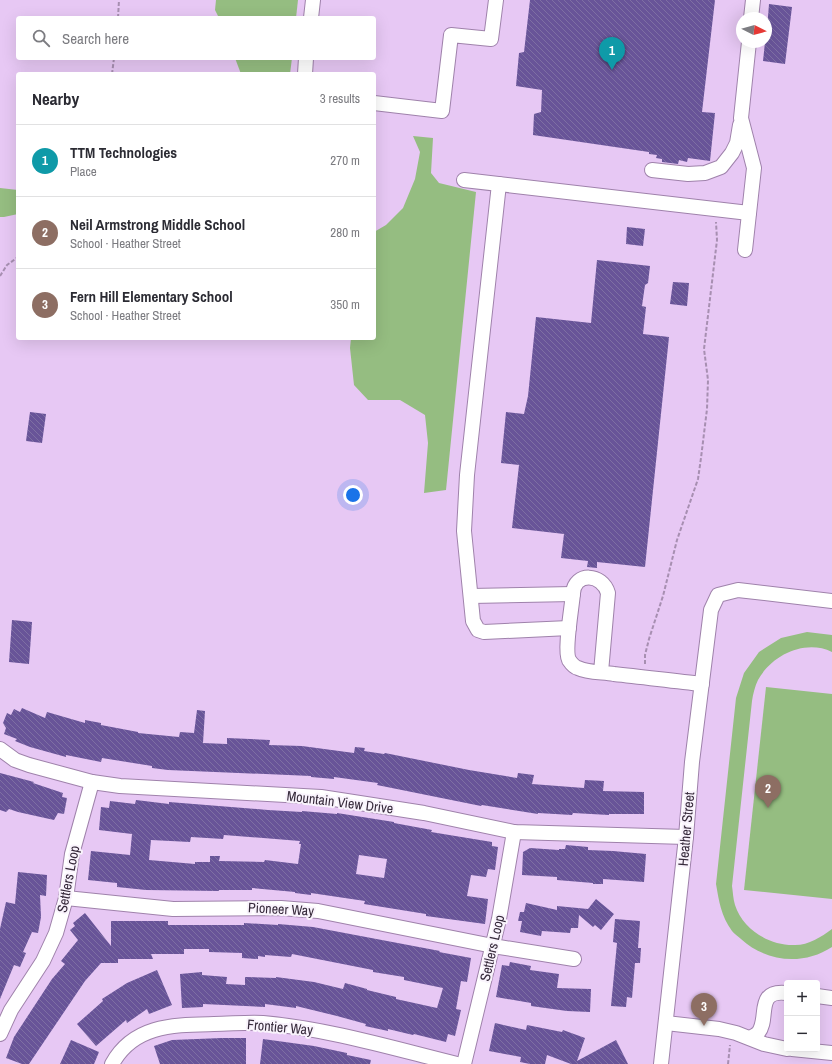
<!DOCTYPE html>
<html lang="en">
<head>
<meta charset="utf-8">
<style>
	:root { --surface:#fff; --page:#f7f7f7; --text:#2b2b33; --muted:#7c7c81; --line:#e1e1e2; --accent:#0b8043 }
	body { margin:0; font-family:"Archivo Narrow",sans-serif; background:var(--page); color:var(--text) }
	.controls { position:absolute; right:12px; bottom:12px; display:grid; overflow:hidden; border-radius:4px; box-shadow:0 4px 16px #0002 }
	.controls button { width:36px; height:36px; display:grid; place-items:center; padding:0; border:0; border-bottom:1px solid var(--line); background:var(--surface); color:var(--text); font:20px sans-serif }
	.compass { position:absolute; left:736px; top:12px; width:36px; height:36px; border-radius:50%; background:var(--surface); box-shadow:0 4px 16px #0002; rotate:96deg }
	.you { position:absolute; left:353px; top:495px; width:14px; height:14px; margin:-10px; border:3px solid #fff; border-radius:50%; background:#1a73e8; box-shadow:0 0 0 6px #1a73e833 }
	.badge { display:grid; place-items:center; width:26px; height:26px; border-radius:50%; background:var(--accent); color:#fff; font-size:13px; font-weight:700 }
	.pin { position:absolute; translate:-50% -33px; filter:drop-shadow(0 1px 2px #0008) }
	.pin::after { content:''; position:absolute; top:21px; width:14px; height:12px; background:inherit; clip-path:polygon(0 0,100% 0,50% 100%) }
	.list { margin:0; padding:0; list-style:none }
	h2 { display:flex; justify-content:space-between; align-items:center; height:52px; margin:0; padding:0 16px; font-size:17px }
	h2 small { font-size:13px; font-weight:400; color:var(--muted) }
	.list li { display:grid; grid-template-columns:26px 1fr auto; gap:12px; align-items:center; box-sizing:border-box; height:72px; padding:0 16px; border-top:1px solid var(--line) }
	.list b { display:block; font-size:15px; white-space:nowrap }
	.list p { margin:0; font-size:13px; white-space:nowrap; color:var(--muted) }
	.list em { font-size:13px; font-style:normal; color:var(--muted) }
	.icon { flex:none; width:22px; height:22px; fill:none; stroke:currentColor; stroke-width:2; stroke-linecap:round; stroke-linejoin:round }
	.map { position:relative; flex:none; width:832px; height:1064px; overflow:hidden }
	.search { position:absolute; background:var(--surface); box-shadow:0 4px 16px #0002; left:16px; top:16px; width:360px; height:44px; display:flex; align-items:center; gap:10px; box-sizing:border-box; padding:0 14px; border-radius:4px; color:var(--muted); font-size:15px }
	.panel { position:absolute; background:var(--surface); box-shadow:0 4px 16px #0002; left:16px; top:72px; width:360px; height:268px; border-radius:4px }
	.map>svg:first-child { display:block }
	.grass { fill:#95bd81 }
	.building { fill:url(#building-back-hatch); fill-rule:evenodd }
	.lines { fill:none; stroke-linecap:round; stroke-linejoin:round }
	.minor-casing { stroke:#9f82ab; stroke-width:16 }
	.path { stroke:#a78fb1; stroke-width:2; stroke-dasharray:4 2; stroke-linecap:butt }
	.minor { stroke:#fff; stroke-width:14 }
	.labels { text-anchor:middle; stroke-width:4; stroke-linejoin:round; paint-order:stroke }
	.street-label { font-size:14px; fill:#35293a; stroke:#f9f3fc }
</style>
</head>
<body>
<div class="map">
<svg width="832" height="1064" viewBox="0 0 832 1064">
	<defs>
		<pattern id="building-back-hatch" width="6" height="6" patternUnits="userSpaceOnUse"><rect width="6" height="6" fill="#685498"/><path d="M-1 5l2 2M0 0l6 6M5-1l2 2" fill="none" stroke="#7e6fa3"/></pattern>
	</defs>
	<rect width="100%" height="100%" fill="#e7c8f4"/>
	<g class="grass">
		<polygon points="216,0 298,0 296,18 219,18 215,10"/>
		<polygon points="235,58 292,58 290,74 241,74"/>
		<polygon points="413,136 433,138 431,173 439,183 476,192 446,490 424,493 428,443 425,415 400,400 368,400 354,385 350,348 351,338 374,338 374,232 386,225 403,208 415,179 420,152"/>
		<polygon points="0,188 18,190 18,214 4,217 0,217"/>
		<path d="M807 632 832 635V652C805 639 772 655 758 680 755 686 753 694 752 701L732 886C733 892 733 899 735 905 743 930 770 946 795 945 809 945 821 937 832 929V947C803 966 766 962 741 939 738 936 734 934 732 931 721 916 719 901 716 884L736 698 744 673 759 652 781 638Z"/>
		<polygon points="766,687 832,694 832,899 744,890"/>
	</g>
	<g class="building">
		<polygon points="530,0 715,0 702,112 715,113 710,161 688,158 687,162 679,160 678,164 662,162 662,159 656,158 657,155 649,154 649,152 533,135 534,114 541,112 542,90 516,86 519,53 524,52"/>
		<polygon points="769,4 792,7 785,64 763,61 765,42 766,42"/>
		<polygon points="627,227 645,229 643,246 626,244"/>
		<polygon points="597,260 650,266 648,283 645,285 642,306 646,307 643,334 669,337 645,567 597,562 597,568 587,567 588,561 561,558 564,534 512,528 519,465 501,463 506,412 524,414 528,396 536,317 591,323"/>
		<polygon points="673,282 689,283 687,306 670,304"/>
		<polygon points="30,412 46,414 42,443 26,441"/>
		<polygon points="12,620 32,622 29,664 9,662"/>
		<polygon points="22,708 45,718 47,712 85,723 85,720 101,723 101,725 138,732 138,733 179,737 180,732 194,733 197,710 205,711 203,743 227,744 227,738 270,740 269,745 302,746 354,753 355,747 365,748 364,751 384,754 385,753 469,770 517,778 518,773 534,775 532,784 584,788 585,780 604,781 603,791 644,792 644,814 609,814 609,815 573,813 572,815 538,813 538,814 482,805 481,806 377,785 378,783 334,777 334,779 311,777 311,776 168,770 152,768 152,766 102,758 101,762 66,755 66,757 30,747 15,741 17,739 4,734 6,728 3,723 7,713 11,715 14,709 20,712"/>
		<polygon points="0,773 34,782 33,783 63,793 62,797 67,798 64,814 58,813 54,820 18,812 9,809 6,812 0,810"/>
		<path d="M136 800 169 804V802L268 810 302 812V811L337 814V813L394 822V823L432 830 431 832 492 842V846L498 847 495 870 488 869 486 877 471 875 467 896 488 899 485 924 426 916V914L364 904 365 901 311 893V895L295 893V892L252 888V890H219V891L146 890 117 887V883L88 880 91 851 130 855 132 834 99 830 101 807 109 808 110 801 135 804ZM224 835 300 841 299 844H301L298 864 265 860 264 862 219 861 220 856H210V862H195V864L149 860 151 840 190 842 191 837 223 839ZM359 855 387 859 384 878 356 874Z"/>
		<polygon points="566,845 588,847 588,850 613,851 646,854 644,882 603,879 603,884 593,884 593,883 557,880 557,877 522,875 523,852 530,848 559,850 559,849 565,849"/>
		<polygon points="18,872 47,875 46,896 40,895 41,917 38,933 32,932 23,952 26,953 20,967 14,965 0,999 0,929 6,902 15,904"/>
		<polygon points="596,899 614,914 601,930 595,925 593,927 579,915 578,928 571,928 570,933 542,931 541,936 520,932 522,921 518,921 520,912 524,912 526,903 557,910 557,906 588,909"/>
		<polygon points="85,913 111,946 111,921 168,921 168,925 244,925 244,923 278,925 278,924 313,927 440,951 439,952 471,958 467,982 461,981 456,1009 461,1010 455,1036 448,1034 446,1042 414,1034 413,1035 388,1029 388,1031 365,1026 366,1024 337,1016 296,1006 296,1008 265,1004 265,1007 203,1004 203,1007 182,1008 180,974 202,972 202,975 227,977 226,984 245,985 245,977 276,978 276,977 314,982 343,989 345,983 367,989 367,990 396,997 396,999 437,1008 443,988 404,980 404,977 373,972 373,970 292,954 291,957 265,955 265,957 258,956 258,959 242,958 242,953 209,952 209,949 184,949 184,954 151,954 153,959 118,959 118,963 101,963 85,981 29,1064 22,1064 6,1058 14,1037 52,979 65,964 61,961 78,940 70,930 75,926 73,923"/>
		<polygon points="615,919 640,921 638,948 641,948 640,963 635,963 632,998 627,997 626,1007 611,1006 617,943 613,942"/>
		<polygon points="510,962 531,966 530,970 559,974 557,988 591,989 590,1012 567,1011 531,1006 531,1003 496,997 502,965 509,966"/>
		<polygon points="157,970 172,1005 149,1014 147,1009 127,1023 126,1020 96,1046 77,1024 103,1001 102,999 127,983"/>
		<polygon points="495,1023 526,1030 527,1025 562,1032 563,1030 585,1038 577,1061 616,1040 628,1064 571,1064 547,1055 545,1064 530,1064 520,1062 521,1057 489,1051"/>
		<polygon points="222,1038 246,1038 246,1064 160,1064 154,1046 172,1040"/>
		<polygon points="263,1039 314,1046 347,1053 347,1055 371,1060 370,1064 260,1064"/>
		<polygon points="71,1040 99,1052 94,1064 60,1064"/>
	</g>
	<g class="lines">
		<g class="minor-casing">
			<g id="minor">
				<polyline points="311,18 313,0"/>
				<polyline points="751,18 753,0"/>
				<polyline points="305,74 306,58"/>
				<polyline points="374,103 442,111 451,35 491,39 496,0"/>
				<polyline points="652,170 688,174 705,173 721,167 732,153 737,143 740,125"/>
				<polyline points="464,180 749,213"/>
				<polyline points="499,184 467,475 464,531 473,621 478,630 484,632 569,628"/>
				<polyline points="745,250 754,168 741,118 749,42"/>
				<polyline points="471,596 573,594"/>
				<path d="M601 672 608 593C602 573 575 572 573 593 572 607 564 650 569 660 571 663 574 667 578 668 588 673 603 672 614 674 643 677 673 681 702 684"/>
				<polyline points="0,749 15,760 29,765 92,782 120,786 321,797 424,813 514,832 686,837"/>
				<polyline points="66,898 173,909 281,908 318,911 493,946 574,959"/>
				<polyline points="817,996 832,998"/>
				<polyline points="666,1023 719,1029 736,1033 764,1044 787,1049"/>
				<polyline points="0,1034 11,1010 43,961 56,933 66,898 72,854 92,782"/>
				<path d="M750 1038C752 1037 756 1035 758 1033 770 1019 754 989 787 993"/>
				<polyline points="792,1049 832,1053"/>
				<path d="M112 1064C134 1024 175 1025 214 1024 230 1024 247 1022 263 1023 329 1029 392 1048 457 1064"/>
				<polyline points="464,1064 499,919 514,832"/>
				<polyline points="661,1064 686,837 692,762 711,610 718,595 738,590 832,601"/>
			</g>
		</g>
		<g class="path">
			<polyline points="118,18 119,0"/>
			<polyline points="112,74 114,58"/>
			<polyline points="0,276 7,265 18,257"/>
			<polyline points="645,664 645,655 649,639 663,596 677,540 698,479 701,458 707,409 708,380 704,349 717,240 716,222"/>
			<polyline points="728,1064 730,1045"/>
		</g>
		<use href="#minor" class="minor"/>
	</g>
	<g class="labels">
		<g class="street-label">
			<text transform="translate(340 802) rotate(7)" y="5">Mountain View Drive</text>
			<text transform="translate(686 829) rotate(-85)" y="5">Heather Street</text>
			<text transform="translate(68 879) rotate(-79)" y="5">Settlers Loop</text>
			<text transform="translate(281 909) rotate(3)" y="5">Pioneer Way</text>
			<text transform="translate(492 948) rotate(-77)" y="5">Settlers Loop</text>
			<text transform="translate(280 1027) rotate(5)" y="5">Frontier Way</text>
		</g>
	</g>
</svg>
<div class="controls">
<button>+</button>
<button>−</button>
</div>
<svg class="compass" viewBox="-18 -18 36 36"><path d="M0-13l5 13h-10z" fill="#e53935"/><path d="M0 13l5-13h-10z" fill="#7c7c81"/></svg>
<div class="you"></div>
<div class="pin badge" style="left:612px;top:70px;background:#0f9aa8">1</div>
<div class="pin badge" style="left:768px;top:808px;background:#8d6e63">2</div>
<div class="pin badge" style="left:704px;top:1026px;background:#8d6e63">3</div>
<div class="search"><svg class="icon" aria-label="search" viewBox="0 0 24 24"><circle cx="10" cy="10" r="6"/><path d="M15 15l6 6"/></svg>Search here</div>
<section class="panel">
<h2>Nearby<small>3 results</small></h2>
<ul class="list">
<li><span class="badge" style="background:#0f9aa8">1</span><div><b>TTM Technologies</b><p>Place</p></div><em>270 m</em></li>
<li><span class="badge" style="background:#8d6e63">2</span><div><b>Neil Armstrong Middle School</b><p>School · Heather Street</p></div><em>280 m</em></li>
<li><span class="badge" style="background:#8d6e63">3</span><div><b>Fern Hill Elementary School</b><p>School · Heather Street</p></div><em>350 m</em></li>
</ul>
</section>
</div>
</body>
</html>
